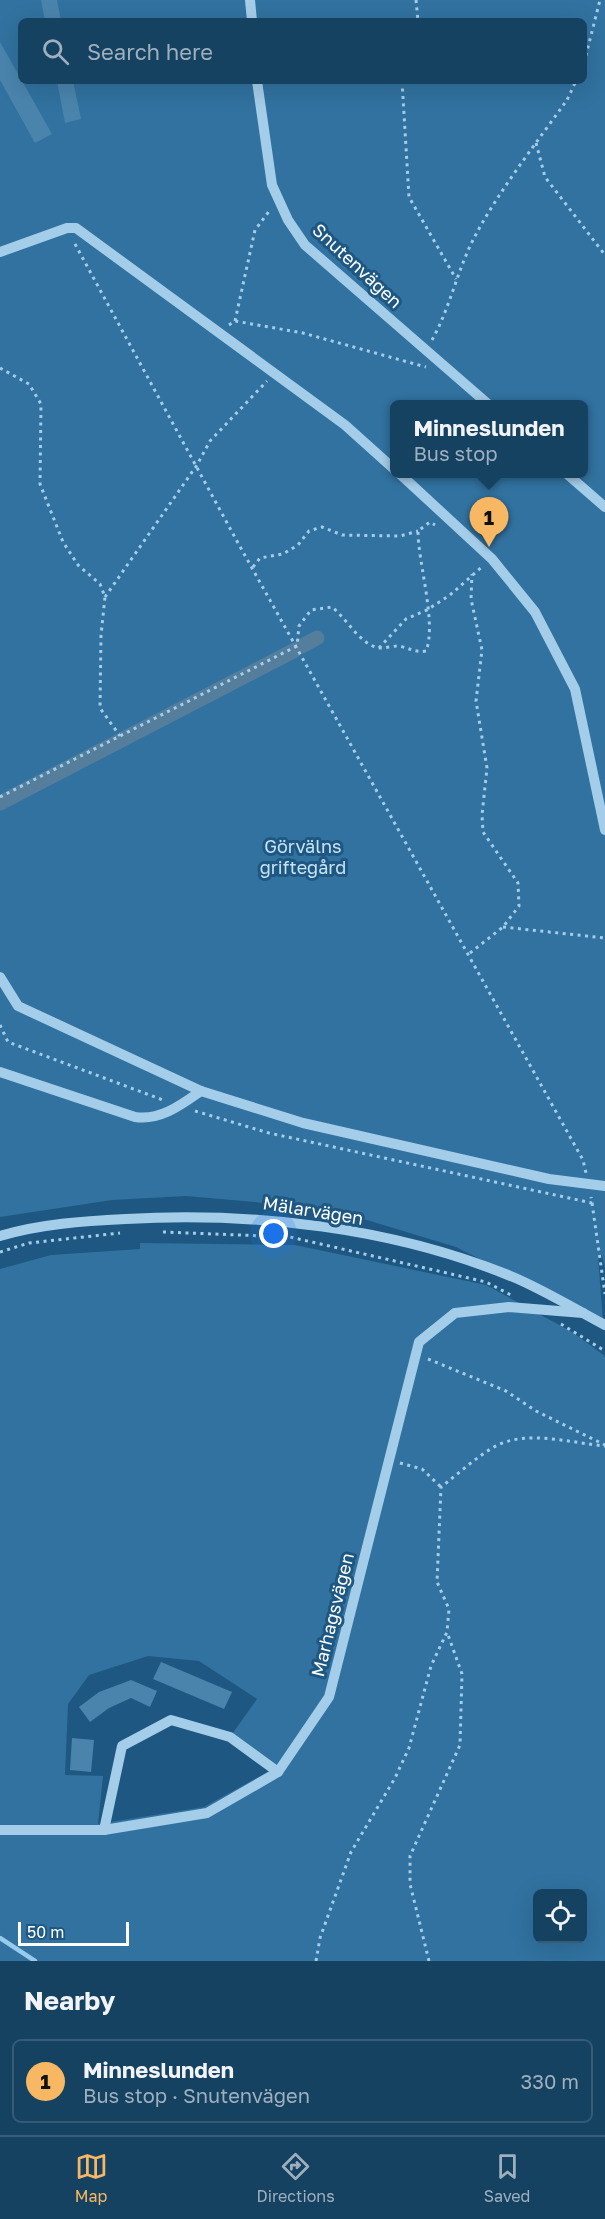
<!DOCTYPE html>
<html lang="en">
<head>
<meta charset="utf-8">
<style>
	:root { --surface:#164262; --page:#234d6b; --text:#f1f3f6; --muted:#9eb0be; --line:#355b77; --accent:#f8b863 }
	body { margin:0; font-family:"Golos Text",sans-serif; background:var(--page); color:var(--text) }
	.controls { position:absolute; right:18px; bottom:18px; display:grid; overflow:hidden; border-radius:9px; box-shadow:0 6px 24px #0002 }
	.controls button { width:54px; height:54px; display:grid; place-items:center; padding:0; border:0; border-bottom:2px solid var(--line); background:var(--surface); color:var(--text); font:30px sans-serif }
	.scale { position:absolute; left:18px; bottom:15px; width:111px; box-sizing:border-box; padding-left:6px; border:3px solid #fff; border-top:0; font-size:16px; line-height:21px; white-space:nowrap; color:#fff; -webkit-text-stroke:4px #1e5882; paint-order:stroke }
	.you { position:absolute; left:274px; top:1234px; width:21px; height:21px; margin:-15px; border:4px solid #fff; border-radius:50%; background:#1a73e8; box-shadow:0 0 0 9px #1a73e833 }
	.badge { display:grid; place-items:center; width:39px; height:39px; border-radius:50%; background:var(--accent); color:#111; font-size:20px; font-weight:700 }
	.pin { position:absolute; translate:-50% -50px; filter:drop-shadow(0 2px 3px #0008) }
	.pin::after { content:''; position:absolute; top:32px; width:21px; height:18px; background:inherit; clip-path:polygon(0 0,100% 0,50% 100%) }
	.popup { position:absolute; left:390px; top:400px; width:198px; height:78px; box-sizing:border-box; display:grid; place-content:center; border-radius:9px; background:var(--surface); filter:drop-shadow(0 2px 4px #0005); font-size:20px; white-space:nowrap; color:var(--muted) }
	.popup b { font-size:22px; color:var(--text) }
	.popup::after { content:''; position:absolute; left:50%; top:100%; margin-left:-12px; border:12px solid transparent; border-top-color:var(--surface) }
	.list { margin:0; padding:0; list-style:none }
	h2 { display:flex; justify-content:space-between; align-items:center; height:78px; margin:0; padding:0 24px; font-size:26px }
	h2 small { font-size:20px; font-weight:400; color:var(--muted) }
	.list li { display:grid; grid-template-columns:39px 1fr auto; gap:18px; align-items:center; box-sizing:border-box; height:84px; margin:0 12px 12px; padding:0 12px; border:2px solid var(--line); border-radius:9px }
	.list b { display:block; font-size:22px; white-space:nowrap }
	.list p { margin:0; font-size:20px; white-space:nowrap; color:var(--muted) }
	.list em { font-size:20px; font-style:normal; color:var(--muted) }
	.icon { flex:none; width:33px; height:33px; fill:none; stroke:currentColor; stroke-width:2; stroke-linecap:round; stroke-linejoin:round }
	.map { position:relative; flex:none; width:605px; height:1961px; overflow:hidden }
	.search { position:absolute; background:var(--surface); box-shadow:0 6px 24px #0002; left:18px; right:18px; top:18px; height:66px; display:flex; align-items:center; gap:15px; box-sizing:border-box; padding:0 21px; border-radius:9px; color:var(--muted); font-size:22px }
	.sheet { height:174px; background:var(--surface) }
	nav { display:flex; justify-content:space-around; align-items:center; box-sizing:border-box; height:84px; border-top:2px solid var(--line); background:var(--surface); font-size:16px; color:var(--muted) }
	nav a { display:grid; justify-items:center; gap:3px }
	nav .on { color:var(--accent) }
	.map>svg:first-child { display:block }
	.green { fill:#3172a0; fill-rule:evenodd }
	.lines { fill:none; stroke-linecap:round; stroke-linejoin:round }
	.stream { stroke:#97caeb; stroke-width:4.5 }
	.canal { stroke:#547e9c; stroke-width:15 }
	.building { fill:#4a84ad }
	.path { stroke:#a4cde9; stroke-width:3; stroke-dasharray:3 4.5; stroke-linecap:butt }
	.minor { stroke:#a4cde9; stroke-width:10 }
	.labels { text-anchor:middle; stroke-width:6; stroke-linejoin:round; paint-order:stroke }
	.street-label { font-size:18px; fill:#fff; stroke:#1e5882 }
	.park-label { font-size:18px; fill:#c8e4f7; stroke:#1e5882 }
</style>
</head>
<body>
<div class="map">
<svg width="605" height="1961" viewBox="0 0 605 1961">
	<rect width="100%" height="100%" fill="#1e5882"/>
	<g class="green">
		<path d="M0 0H605V1268L602 1255 598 1256 603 1322 456 1247 357 1217 255 1202 186 1196 112 1200 0 1217ZM21 21H584V81H21ZM394 404H584V474H394Z"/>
		<path d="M140 1243 295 1245 486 1285 572 1332 605 1356V1961H0V1269L51 1255 140 1249ZM148 1656 199 1661 257 1699 230 1737 273 1769 204 1807 98 1824 103 1776 65 1775 68 1704 89 1675ZM538 1894H582V1938H538Z"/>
	</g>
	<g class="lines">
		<polyline class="stream" points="0,1938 35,1961"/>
		<g class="canal">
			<polyline points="302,646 317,638"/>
			<polyline points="0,803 295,650"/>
		</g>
	</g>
	<g class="building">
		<polygon points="41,0 57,0 61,21 45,21"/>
		<polygon points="0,42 52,134 35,143 0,80"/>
		<polygon points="57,81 73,81 81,119 65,123"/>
		<polygon points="161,1662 232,1692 224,1709 153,1679"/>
		<polygon points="131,1680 157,1691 150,1707 131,1698 109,1708 90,1722 79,1707 99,1692"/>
		<polygon points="72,1738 94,1740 91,1772 70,1770"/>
	</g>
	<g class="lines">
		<g class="path">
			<polyline points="416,0 418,21"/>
			<polyline points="584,63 600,0"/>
			<polyline points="402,81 409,197 456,279"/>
			<polyline points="536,143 545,177 605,255"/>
			<polyline points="75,244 238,543 583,1160 586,1173"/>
			<polyline points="235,321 255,230 270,210"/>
			<polyline points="229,325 235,321 303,333 426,367"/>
			<path d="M432 340C450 308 457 271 474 238 498 192 537 142 567 100L576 81"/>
			<polyline points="0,368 29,384 41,404 40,484 63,542 78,565 100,584 105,597 101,635 100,708 120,736"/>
			<polyline points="253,567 260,558 283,554 298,545 309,531 322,527 342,535 400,536 418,531"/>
			<polyline points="105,597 197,465 210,441 267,381"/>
			<polyline points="379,648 406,619 427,610 450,595 483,566"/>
			<path d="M0 797 297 646 299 626 311 610 332 607C347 619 361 646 380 648 386 648 393 646 399 646 409 648 416 653 426 651 437 623 418 563 418 531L430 522 435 525"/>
			<polyline points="503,927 605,938"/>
			<polyline points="470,953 503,927 519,906 518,883 483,832 482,815 487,768 476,701 482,650 471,599 472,574"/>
			<polyline points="0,1025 8,1042 163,1100"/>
			<polyline points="195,1111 269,1133 592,1203 591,1197"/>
			<polyline points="592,1203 605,1294"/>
			<polyline points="163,1232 290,1237 486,1282 511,1295"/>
			<polyline points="0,1252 29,1243 120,1233"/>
			<polyline points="561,1324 605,1351"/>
			<polyline points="428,1359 506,1391 536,1411 605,1445"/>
			<polyline points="400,1463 422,1469 441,1487"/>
			<path d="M316 1961 320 1938 351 1852 395 1778 409 1748 431 1666 447 1632 449 1609 437 1582 441 1487C458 1474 475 1458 494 1447 525 1429 571 1443 605 1446"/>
			<polyline points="429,1961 410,1884 410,1856 460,1745 462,1674 447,1632"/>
		</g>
		<g class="minor">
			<polyline points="250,0 252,21"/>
			<polyline points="257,81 272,185 288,220 305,245 488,404"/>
			<polyline points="0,252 67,228 76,228 345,425 394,469"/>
			<polyline points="400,474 492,559 535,612 575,689 605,830"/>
			<polyline points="567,474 605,507"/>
			<polyline points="0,977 18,1006 201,1091 303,1123 549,1179 605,1186"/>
			<path d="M0 1072 135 1117C160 1121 181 1105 201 1091"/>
			<path d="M0 1236C40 1224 84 1221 126 1219 255 1212 392 1227 513 1277 544 1290 575 1309 605 1325"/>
			<polyline points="0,1830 104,1830 207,1813 278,1772 329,1697 419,1342 455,1313 509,1307 583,1313"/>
			<polyline points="104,1830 122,1746 171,1720 230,1737 278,1772"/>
		</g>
	</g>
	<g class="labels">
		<g class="street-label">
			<text transform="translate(357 266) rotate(43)" y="6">Snutenvägen</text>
			<text transform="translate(313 1211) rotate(9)" y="6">Mälarvägen</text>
			<text transform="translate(333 1615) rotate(-76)" y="6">Marhagsvägen</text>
		</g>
		<g class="park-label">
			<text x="303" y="853">Görvälns<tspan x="303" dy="21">griftegård</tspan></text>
		</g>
	</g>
</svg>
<div class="controls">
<button><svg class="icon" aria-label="locate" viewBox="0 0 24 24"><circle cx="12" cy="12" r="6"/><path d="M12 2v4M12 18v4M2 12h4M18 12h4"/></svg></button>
</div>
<div class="scale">50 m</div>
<div class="you"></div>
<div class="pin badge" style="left:489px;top:547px">1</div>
<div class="popup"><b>Minneslunden</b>Bus stop</div>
<div class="search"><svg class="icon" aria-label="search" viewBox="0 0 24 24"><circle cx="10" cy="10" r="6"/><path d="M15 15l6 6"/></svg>Search here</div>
</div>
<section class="sheet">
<h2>Nearby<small></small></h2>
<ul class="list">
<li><span class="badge">1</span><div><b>Minneslunden</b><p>Bus stop · Snutenvägen</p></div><em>330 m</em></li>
</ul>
</section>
<nav>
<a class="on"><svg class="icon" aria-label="map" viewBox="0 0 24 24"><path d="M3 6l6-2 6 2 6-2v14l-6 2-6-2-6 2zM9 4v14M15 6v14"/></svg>Map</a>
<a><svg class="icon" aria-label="directions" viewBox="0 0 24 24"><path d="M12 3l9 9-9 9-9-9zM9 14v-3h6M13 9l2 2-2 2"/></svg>Directions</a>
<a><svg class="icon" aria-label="saved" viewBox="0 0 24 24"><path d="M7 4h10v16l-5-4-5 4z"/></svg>Saved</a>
</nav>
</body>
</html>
